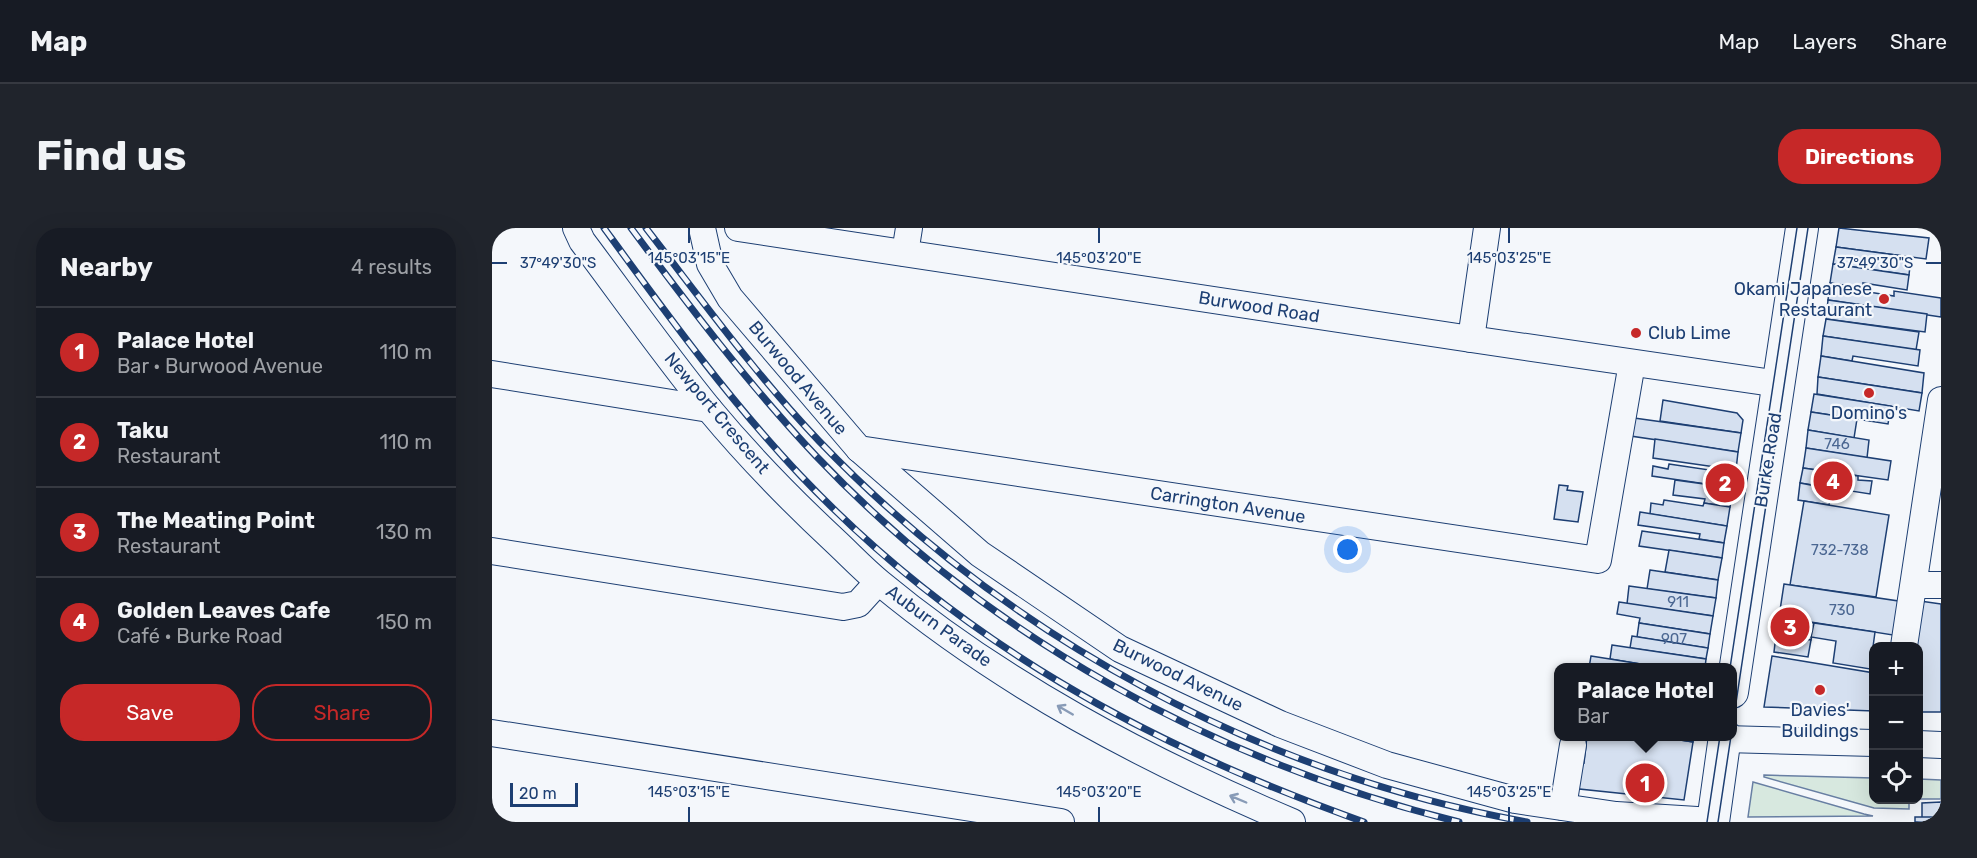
<!DOCTYPE html>
<html lang="en">
<head>
<meta charset="utf-8">
<style>
	:root { --surface:#171b24; --page:#20242c; --text:#f1f3f6; --muted:#9ea1a6; --line:#363941; --accent:#c62828 }
	body { margin:0; font-family:Rubik,sans-serif; background:var(--page); color:var(--text) }
	.controls { position:absolute; right:18px; bottom:18px; display:grid; overflow:hidden; border-radius:12px; box-shadow:0 6px 24px #0002 }
	.controls button { width:54px; height:54px; display:grid; place-items:center; padding:0; border:0; border-bottom:2px solid var(--line); background:var(--surface); color:var(--text); font:30px sans-serif }
	.scale { position:absolute; left:18px; bottom:15px; width:68px; box-sizing:border-box; padding-left:6px; border:3px solid #1d3f73; border-top:0; font-size:16px; line-height:21px; white-space:nowrap; color:#1d3f73; -webkit-text-stroke:4px #f4f7fb; paint-order:stroke }
	.you { position:absolute; left:856px; top:322px; width:21px; height:21px; margin:-15px; border:4px solid #fff; border-radius:50%; background:#1a73e8; box-shadow:0 0 0 9px #1a73e833 }
	.badge { display:grid; place-items:center; width:39px; height:39px; border-radius:50%; background:var(--accent); color:#fff; font-size:20px; font-weight:700 }
	.pin { position:absolute; translate:-50% -50%; border:3px solid #fff; box-shadow:0 2px 6px #0006 }
	.popup { position:absolute; left:1062px; top:435px; width:183px; height:78px; box-sizing:border-box; display:grid; place-content:center; border-radius:12px; background:var(--surface); filter:drop-shadow(0 2px 4px #0005); font-size:20px; white-space:nowrap; color:var(--muted) }
	.popup b { font-size:22px; color:var(--text) }
	.popup::after { content:''; position:absolute; left:50%; top:100%; margin-left:-12px; border:12px solid transparent; border-top-color:var(--surface) }
	.list { margin:0; padding:0; list-style:none }
	h2 { display:flex; justify-content:space-between; align-items:center; height:78px; margin:0; padding:0 24px; font-size:26px }
	h2 small { font-size:20px; font-weight:400; color:var(--muted) }
	.list li { display:grid; grid-template-columns:39px 1fr auto; gap:18px; align-items:center; box-sizing:border-box; height:90px; padding:0 24px; border-top:2px solid var(--line) }
	.list b { display:block; font-size:22px; white-space:nowrap }
	.list p { margin:0; font-size:20px; white-space:nowrap; color:var(--muted) }
	.list em { font-size:20px; font-style:normal; color:var(--muted) }
	.actions { display:flex; gap:12px; padding:18px 24px }
	.actions a { flex:1; padding:14px 0; border:2px solid var(--accent); border-radius:24px; text-align:center; font-size:21px; color:var(--accent) }
	.actions .main { background:var(--accent); color:#fff }
	.icon { flex:none; width:33px; height:33px; fill:none; stroke:currentColor; stroke-width:2; stroke-linecap:round; stroke-linejoin:round }
	.map { position:relative; flex:none; width:1449px; height:594px; overflow:hidden; border-radius:24px }
	header { display:flex; align-items:center; gap:36px; box-sizing:border-box; height:84px; padding:0 30px; background:var(--surface); border-bottom:2px solid var(--line) }
	header strong { font-size:28px }
	nav { display:flex; gap:33px; margin-inline-start:auto; font-size:21px }
	.intro { display:flex; align-items:center; justify-content:space-between; box-sizing:border-box; height:144px; padding:0 36px }
	h1 { margin:0; font-size:42px }
	.button { padding:15px 27px; border-radius:24px; background:var(--accent); color:#fff; font-size:21px; font-weight:700 }
	main { display:flex; gap:36px; padding:0 36px }
	aside { flex:1; background:var(--surface); border-radius:24px; box-shadow:0 6px 24px #0002 }
	.map>svg:first-child { display:block }
	.green { fill:#d7e8df; stroke:#687fa3; stroke-width:1.5 }
	.building { fill:#d5e0f0; stroke:#1d3f73; stroke-width:1.5 }
	.lines { fill:none; stroke-linecap:round; stroke-linejoin:round }
	.minor-casing { stroke:#1d3f73; stroke-width:28 }
	.major-casing { stroke:#1d3f73; stroke-width:34 }
	.minor { stroke:#f4f7fb; stroke-width:26 }
	.major { stroke:#f4f7fb; stroke-width:32 }
	.tram { stroke:#1d3f73; stroke-width:1.5 }
	.rail-casing { stroke:#1d3f73; stroke-width:7 }
	.rail { stroke:#f4f7fb; stroke-width:4.5; stroke-dasharray:14; stroke-linecap:butt }
	.oneway { stroke:#889bb7 }
	.ticks { fill:none; stroke:#1d3f73; stroke-width:2 }
	.poi-dot { fill:#c62828; stroke:#f4f7fb; stroke-width:2 }
	.labels { text-anchor:middle; stroke-width:4.5; stroke-linejoin:round; paint-order:stroke }
	.number-label { font-size:15px; fill:#4b6792 }
	.poi-label { font-size:18px; fill:#1d3f73; stroke:#f4f7fb }
	.street-label { font-size:18px; fill:#1d3f73; stroke:#f4f7fb }
	.ticks-label { font-size:15px; text-anchor:middle; fill:#1d3f73; stroke:#f4f7fb; stroke-width:4.5; stroke-linejoin:round; paint-order:stroke }
</style>
</head>
<body>
<header>
<strong>Map</strong>
<nav><a>Map</a><a>Layers</a><a>Share</a></nav>
</header>
<div class="intro"><h1>Find us</h1><a class="button">Directions</a></div>
<main>
<aside>
<h2>Nearby<small>4 results</small></h2>
<ul class="list">
<li><span class="badge">1</span><div><b>Palace Hotel</b><p>Bar · Burwood Avenue</p></div><em>110 m</em></li>
<li><span class="badge">2</span><div><b>Taku</b><p>Restaurant</p></div><em>110 m</em></li>
<li><span class="badge">3</span><div><b>The Meating Point</b><p>Restaurant</p></div><em>130 m</em></li>
<li><span class="badge">4</span><div><b>Golden Leaves Cafe</b><p>Café · Burke Road</p></div><em>150 m</em></li>
</ul>
<div class="actions"><a class="main">Save</a><a>Share</a></div>
</aside>
<div class="map">
<svg width="1449" height="594" viewBox="0 0 1449 594">
	<rect width="100%" height="100%" fill="#f4f7fb"/>
	<g class="green">
		<polygon points="1272,547 1381,550 1382,572 1417,572 1417,581 1382,580 1272,549"/>
		<polygon points="1427,551 1449,552 1449,571 1427,571"/>
		<polygon points="1261,554 1372,586 1381,588 1256,589"/>
	</g>
	<g class="building">
		<polygon points="1347,0 1437,10 1434,31 1344,19"/>
		<polygon points="1344,19 1419,29 1417,47 1341,36"/>
		<polygon points="1341,36 1417,47 1415,62 1371,55 1371,60 1338,55"/>
		<polygon points="1338,55 1371,60 1370,63 1402,68 1402,63 1449,70 1449,89 1336,72"/>
		<polygon points="1336,72 1435,86 1433,104 1334,91"/>
		<polygon points="1334,91 1427,104 1424,122 1331,108"/>
		<polygon points="1331,108 1428,122 1426,138 1361,128 1360,133 1329,128"/>
		<polygon points="1329,128 1432,145 1430,165 1326,149"/>
		<polygon points="1326,149 1430,165 1427,183 1325,166"/>
		<polygon points="1322,166 1399,178 1396,196 1319,184"/>
		<polygon points="1171,172 1245,185 1251,192 1249,205 1168,193"/>
		<polygon points="1319,184 1365,191 1362,210 1316,202"/>
		<polygon points="1135,189 1249,205 1246,224 1132,207"/>
		<polygon points="1316,202 1377,212 1375,230 1314,220"/>
		<polygon points="1163,211 1246,224 1244,242 1161,230"/>
		<polygon points="1314,220 1399,233 1396,252 1311,240"/>
		<polygon points="1177,236 1217,242 1218,239 1244,242 1241,260 1160,248 1161,238 1176,241"/>
		<polygon points="1311,240 1366,248 1366,252 1380,253 1378,266 1308,255"/>
		<polygon points="1183,252 1241,260 1238,279 1212,275 1213,271 1181,267"/>
		<polygon points="1308,255 1340,261 1337,277 1306,272"/>
		<polygon points="1067,257 1076,258 1075,262 1091,264 1086,294 1062,291"/>
		<polygon points="1172,272 1211,278 1212,275 1238,279 1235,298 1158,286 1159,275 1171,277"/>
		<polygon points="1312,273 1397,287 1384,369 1298,357"/>
		<polygon points="1148,284 1235,298 1232,315 1207,311 1208,306 1146,297"/>
		<polygon points="1150,303 1232,315 1230,330 1147,318"/>
		<polygon points="1177,322 1230,330 1226,352 1173,344"/>
		<polygon points="1158,342 1226,352 1224,370 1155,361"/>
		<polygon points="1292,356 1413,374 1407,408 1287,389"/>
		<polygon points="1137,358 1224,370 1221,388 1135,376"/>
		<polygon points="1428,373 1449,376 1449,484 1426,484 1426,418 1421,418"/>
		<polygon points="1127,374 1221,388 1218,406 1147,395 1148,390 1125,386"/>
		<polygon points="1287,389 1322,395 1319,412 1284,407"/>
		<polygon points="1147,395 1218,406 1216,420 1145,409"/>
		<polygon points="1322,395 1383,404 1378,441 1341,435 1344,413 1319,409"/>
		<polygon points="1284,407 1319,412 1316,429 1282,424"/>
		<polygon points="1140,408 1216,420 1214,431 1138,420"/>
		<polygon points="1120,417 1214,431 1213,440 1173,440 1118,431"/>
		<polygon points="1099,428 1118,431 1173,440 1097,440"/>
		<polygon points="1280,428 1382,445 1382,483 1272,479"/>
		<polygon points="1095,508 1162,508 1201,514 1192,572 1078,560 1083,533 1092,535"/>
		<polygon points="1162,508 1202,508 1201,514"/>
		<polygon points="1449,574 1449,591 1430,591 1430,575"/>
		<rect x="1423" y="589" width="26" height="5"/>
	</g>
	<g class="lines">
		<g class="minor-casing">
			<g id="minor">
				<path d="M84 0 90 13C132 69 173 127 217 181 256 228 299 272 343 313 358 327 372 342 388 355 511 457 654 532 800 594"/>
				<polyline points="210,0 218,36 238,70 367,221 488,326 628,421 788,496 895,537 1023,572 1124,587 1221,593"/>
				<polyline points="246,0 979,111 1287,156"/>
				<polyline points="413,25 417,0"/>
				<polyline points="979,111 995,0"/>
				<polyline points="0,146 217,181"/>
				<polyline points="367,221 1106,332 1140,135"/>
				<polyline points="0,323 351,379 366,376 386,354"/>
				<polyline points="1422,357 1449,357"/>
				<polyline points="1412,418 1449,172"/>
				<polyline points="0,505 569,594"/>
				<polyline points="1233,511 1382,515"/>
				<polyline points="1426,516 1449,517"/>
				<polyline points="1071,579 1081,517"/>
			</g>
		</g>
		<g class="major-casing">
			<g id="major">
				<polyline points="1240,464 1310,0"/>
				<polyline points="1221,594 1233,508"/>
			</g>
		</g>
		<use href="#minor" class="minor"/>
		<use href="#major" class="major"/>
		<g class="tram">
			<polyline points="1238,440 1305,0"/>
			<polyline points="1240,501 1316,0"/>
			<polyline points="1215,594 1228,508"/>
			<polyline points="1226,594 1239,508"/>
		</g>
		<g class="rail-casing">
			<g id="rail">
				<path d="M112 0C174 85 236 171 309 248 469 416 656 517 872 594"/>
				<path d="M139 0C197 78 257 157 324 228 497 410 724 534 967 594"/>
				<path d="M154 0C210 72 264 147 327 213 515 409 768 546 1035 594"/>
			</g>
		</g>
		<use href="#rail" class="rail"/>
	</g>
	<defs><path id="oneway-shaft" d="M-6 0H5M1.5-3L5.5 0L1.5 3" fill="none" stroke-width="1.6" stroke-linecap="round" stroke-linejoin="round" transform="scale(1.5)"/></defs>
	<g class="oneway">
		<use href="#oneway-shaft" transform="translate(573 482) rotate(-150)"/>
		<use href="#oneway-shaft" transform="translate(746 571) rotate(-157)"/>
	</g>
	<path class="ticks" d="M197 0V15M607 0V15M1017 0V15M0 35H15M1434 35H1449M197 579V594M607 579V594M1017 579V594"/>
	<g class="poi-dot">
		<circle cx="1392" cy="71" r="6"/>
		<circle cx="1144" cy="105" r="6"/>
		<circle cx="1377" cy="165" r="6"/>
		<circle cx="1328" cy="462" r="6"/>
	</g>
	<g class="labels">
		<g class="number-label">
			<text x="1345" y="221">746</text>
			<text x="1348" y="327">732-738</text>
			<text x="1186" y="379">911</text>
			<text x="1350" y="387">730</text>
			<text x="1182" y="416">907</text>
		</g>
		<g class="poi-label">
			<text x="1380" y="67" text-anchor="end">Okami Japanese<tspan x="1380" dy="21">Restaurant</tspan></text>
			<text x="1156" y="111" text-anchor="start">Club Lime</text>
			<text x="1377" y="191">Domino's</text>
			<text x="1328" y="488">Davies'<tspan x="1328" dy="21">Buildings</tspan></text>
		</g>
		<g class="street-label">
			<text transform="translate(767 79) rotate(9)" y="6">Burwood Road</text>
			<text transform="translate(306 150) rotate(50)" y="6">Burwood Avenue</text>
			<text transform="translate(225 185) rotate(50)" y="6">Newport Crescent</text>
			<text transform="translate(1276 232) rotate(-81)" y="6">Burke Road</text>
			<text transform="translate(736 277) rotate(9)" y="6">Carrington Avenue</text>
			<text transform="translate(447 398) rotate(36)" y="6">Auburn Parade</text>
			<text transform="translate(686 447) rotate(26)" y="6">Burwood Avenue</text>
		</g>
	</g>
	<g class="ticks-label">
		<text x="197" y="35">145°03'15"E</text>
		<text x="607" y="35">145°03'20"E</text>
		<text x="1017" y="35">145°03'25"E</text>
		<text x="66" y="40">37°49'30"S</text>
		<text x="1383" y="40">37°49'30"S</text>
		<text x="197" y="569">145°03'15"E</text>
		<text x="607" y="569">145°03'20"E</text>
		<text x="1017" y="569">145°03'25"E</text>
	</g>
</svg>
<div class="controls">
<button>+</button>
<button>−</button>
<button><svg class="icon" aria-label="locate" viewBox="0 0 24 24"><circle cx="12" cy="12" r="6"/><path d="M12 2v4M12 18v4M2 12h4M18 12h4"/></svg></button>
</div>
<div class="scale">20 m</div>
<div class="you"></div>
<div class="pin badge" style="left:1153px;top:555px">1</div>
<div class="popup"><b>Palace Hotel</b>Bar</div>
<div class="pin badge" style="left:1233px;top:255px">2</div>
<div class="pin badge" style="left:1298px;top:399px">3</div>
<div class="pin badge" style="left:1341px;top:253px">4</div>
</div>
</main>
</body>
</html>
